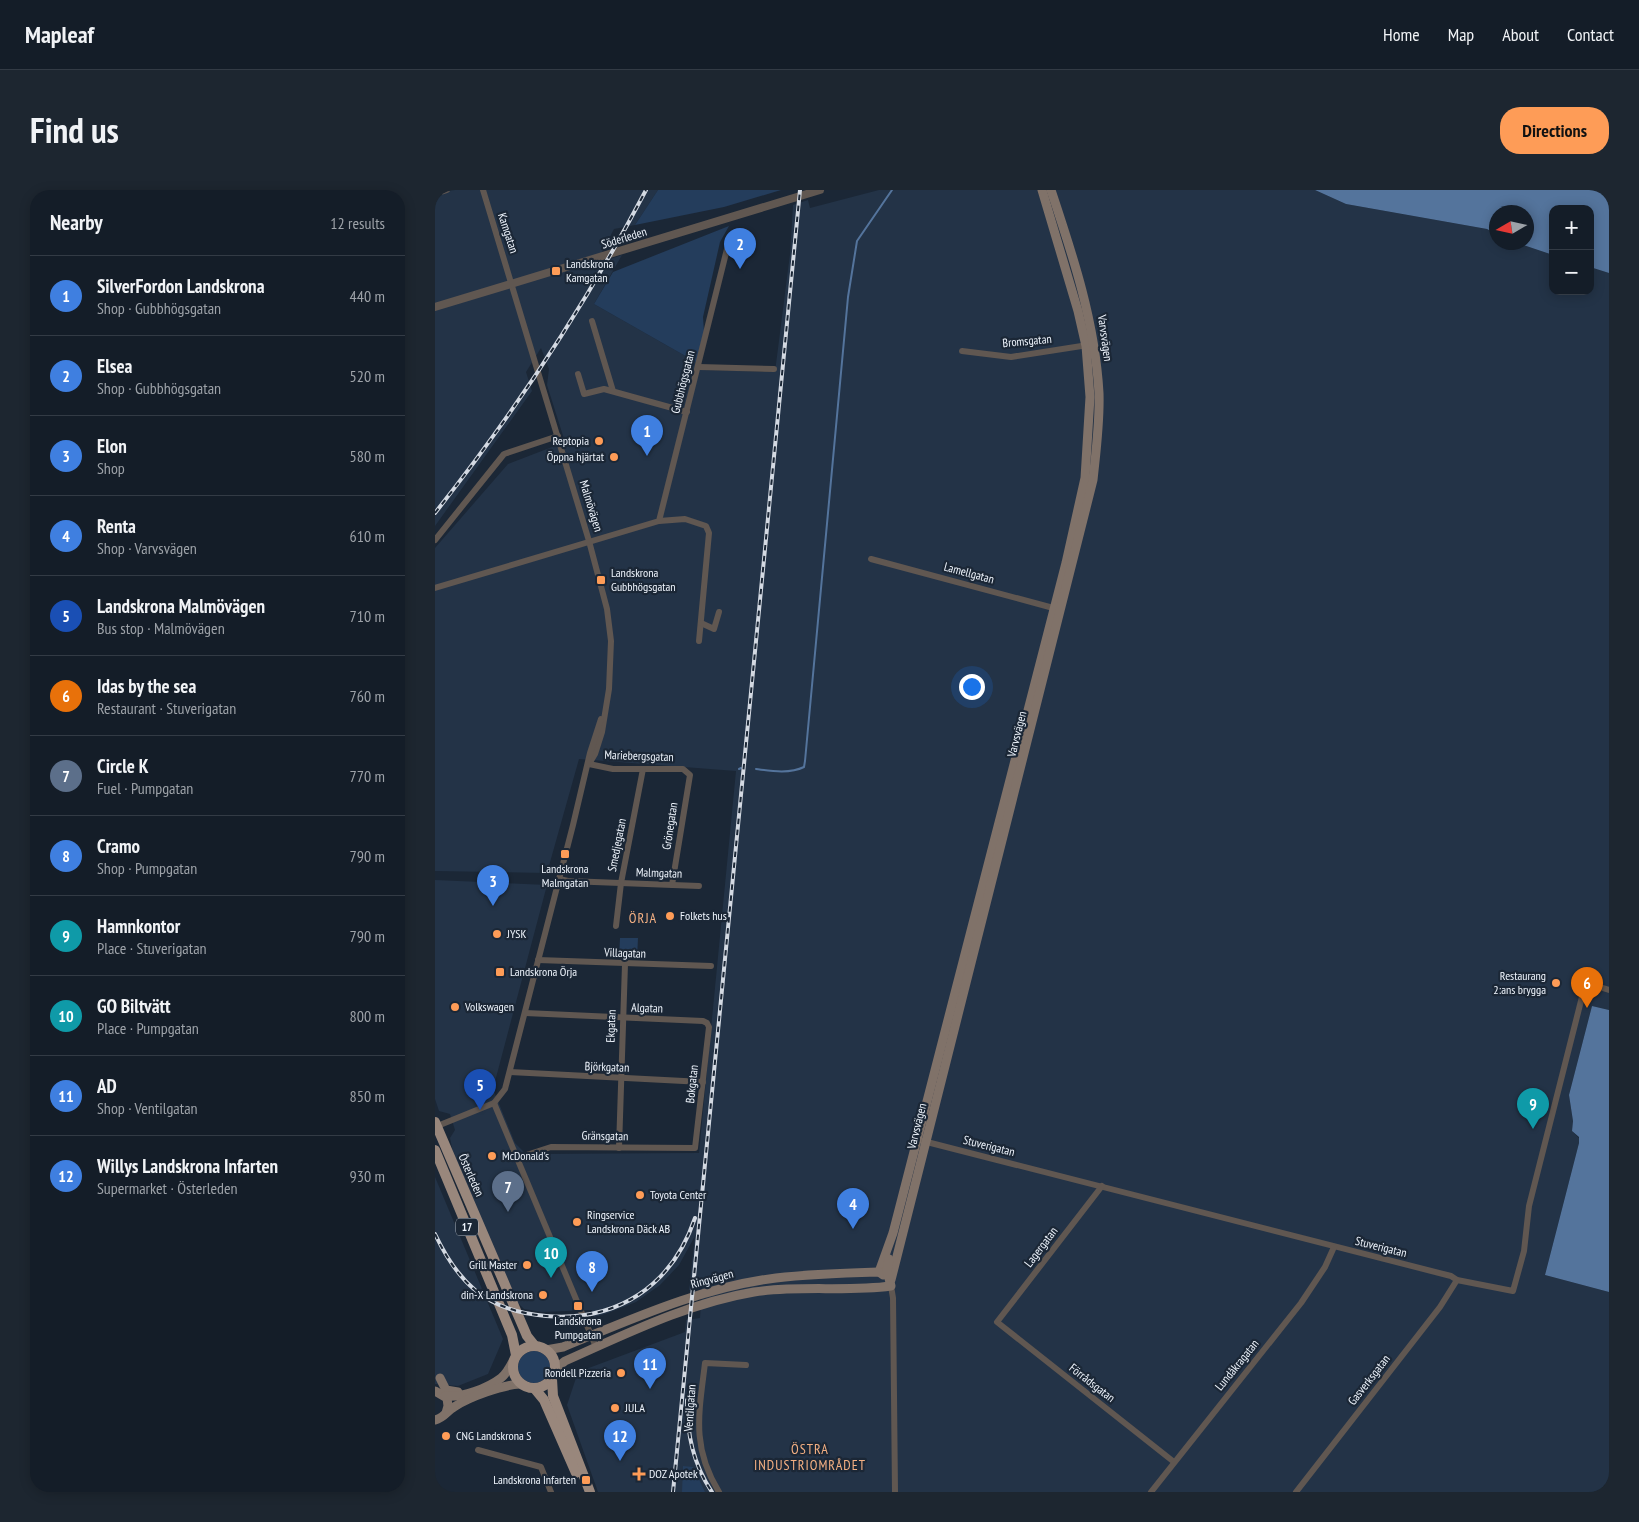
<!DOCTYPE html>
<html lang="en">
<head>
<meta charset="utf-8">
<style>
	:root { --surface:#141d28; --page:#1d2630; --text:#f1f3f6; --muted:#9da2a8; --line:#333b45; --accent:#fe9c57 }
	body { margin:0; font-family:"PT Sans Narrow",sans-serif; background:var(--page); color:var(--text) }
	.controls { position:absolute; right:15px; top:15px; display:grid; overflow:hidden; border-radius:10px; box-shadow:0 2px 12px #0003 }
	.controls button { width:45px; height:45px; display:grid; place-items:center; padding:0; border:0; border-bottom:1px solid var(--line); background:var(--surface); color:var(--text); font:25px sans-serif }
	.compass { position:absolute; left:1054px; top:15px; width:45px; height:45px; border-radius:50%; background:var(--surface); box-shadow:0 2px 12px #0003; rotate:261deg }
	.you { position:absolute; left:536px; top:496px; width:18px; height:18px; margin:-12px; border:4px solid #fff; border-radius:50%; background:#1a73e8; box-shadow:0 0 0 8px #1a73e833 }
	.badge { display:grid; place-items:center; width:32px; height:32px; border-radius:50%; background:var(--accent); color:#fff; font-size:16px; font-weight:700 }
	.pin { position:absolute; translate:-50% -41px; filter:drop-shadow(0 1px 2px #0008) }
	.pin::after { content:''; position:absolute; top:26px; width:18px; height:15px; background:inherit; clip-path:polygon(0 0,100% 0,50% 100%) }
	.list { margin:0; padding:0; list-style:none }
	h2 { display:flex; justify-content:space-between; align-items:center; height:65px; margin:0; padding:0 20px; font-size:21px }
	h2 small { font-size:16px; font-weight:400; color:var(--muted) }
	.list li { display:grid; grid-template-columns:32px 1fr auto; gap:15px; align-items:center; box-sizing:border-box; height:80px; padding:0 20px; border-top:1px solid var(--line) }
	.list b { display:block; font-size:19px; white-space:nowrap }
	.list p { margin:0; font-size:16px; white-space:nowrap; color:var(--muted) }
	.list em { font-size:16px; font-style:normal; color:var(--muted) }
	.map { position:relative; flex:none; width:1174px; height:1302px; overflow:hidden; border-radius:20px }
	header { display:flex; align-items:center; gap:30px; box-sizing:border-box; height:70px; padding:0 25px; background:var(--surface); border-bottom:1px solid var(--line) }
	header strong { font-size:24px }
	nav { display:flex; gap:28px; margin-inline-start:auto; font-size:18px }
	.intro { display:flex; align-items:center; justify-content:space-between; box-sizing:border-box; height:120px; padding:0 30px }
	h1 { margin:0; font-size:35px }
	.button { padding:12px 22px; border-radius:20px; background:var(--accent); color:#111; font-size:18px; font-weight:700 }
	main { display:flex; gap:30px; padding:0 30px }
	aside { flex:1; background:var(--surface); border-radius:20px; box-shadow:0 2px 12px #0003 }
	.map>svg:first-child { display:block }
	.built { fill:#233347 }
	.green { fill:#243d5c }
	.water { fill:#54749c }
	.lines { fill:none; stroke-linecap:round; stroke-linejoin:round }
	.stream { stroke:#54749c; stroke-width:2 }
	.minor { stroke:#605751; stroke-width:6 }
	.tertiary { stroke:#605751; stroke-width:8 }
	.secondary { stroke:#807269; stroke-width:9 }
	.primary { stroke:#99877c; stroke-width:10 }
	.rail-casing { stroke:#d3d9e2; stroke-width:4 }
	.rail { stroke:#1b2736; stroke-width:2; stroke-dasharray:5.5; stroke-linecap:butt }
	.poi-dot { fill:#fe9c57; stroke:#1b2736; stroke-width:2 }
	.labels { text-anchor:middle; stroke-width:4.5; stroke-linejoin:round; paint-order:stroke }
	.shield { fill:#1b2736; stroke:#afb7c1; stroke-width:1 }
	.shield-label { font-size:11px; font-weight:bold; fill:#eff5fd }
	.street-label { font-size:12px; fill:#eff5fd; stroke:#1b2736 }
	.poi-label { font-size:12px; fill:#eff5fd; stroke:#1b2736; text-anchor:start }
	.neighbourhood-label { font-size:14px; letter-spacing:1px; fill:#f4b083; stroke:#1b2736 }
</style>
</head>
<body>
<header>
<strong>Mapleaf</strong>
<nav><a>Home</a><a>Map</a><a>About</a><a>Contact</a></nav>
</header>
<div class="intro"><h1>Find us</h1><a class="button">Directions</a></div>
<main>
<aside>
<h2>Nearby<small>12 results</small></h2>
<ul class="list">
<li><span class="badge" style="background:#3f7fe0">1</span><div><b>SilverFordon Landskrona</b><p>Shop · Gubbhögsgatan</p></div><em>440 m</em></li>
<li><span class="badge" style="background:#3f7fe0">2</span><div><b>Elsea</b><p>Shop · Gubbhögsgatan</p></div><em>520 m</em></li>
<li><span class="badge" style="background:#3f7fe0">3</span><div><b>Elon</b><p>Shop</p></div><em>580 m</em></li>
<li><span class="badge" style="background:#3f7fe0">4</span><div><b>Renta</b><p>Shop · Varvsvägen</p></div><em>610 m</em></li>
<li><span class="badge" style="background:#1a4fb4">5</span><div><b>Landskrona Malmövägen</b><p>Bus stop · Malmövägen</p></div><em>710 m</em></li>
<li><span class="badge" style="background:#e8710a">6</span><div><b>Idas by the sea</b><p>Restaurant · Stuverigatan</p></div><em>760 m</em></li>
<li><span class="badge" style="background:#5c6f8a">7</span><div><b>Circle K</b><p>Fuel · Pumpgatan</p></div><em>770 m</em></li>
<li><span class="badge" style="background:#3f7fe0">8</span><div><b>Cramo</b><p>Shop · Pumpgatan</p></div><em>790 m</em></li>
<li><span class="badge" style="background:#0f9aa8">9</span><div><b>Hamnkontor</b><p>Place · Stuverigatan</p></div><em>790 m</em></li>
<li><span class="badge" style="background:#0f9aa8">10</span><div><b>GO Biltvätt</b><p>Place · Pumpgatan</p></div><em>800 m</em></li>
<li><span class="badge" style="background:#3f7fe0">11</span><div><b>AD</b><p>Shop · Ventilgatan</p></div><em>850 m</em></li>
<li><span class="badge" style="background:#3f7fe0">12</span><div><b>Willys Landskrona Infarten</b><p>Supermarket · Österleden</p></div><em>930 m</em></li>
</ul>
</aside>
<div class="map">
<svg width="1174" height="1302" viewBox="0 0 1174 1302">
	<rect width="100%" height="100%" fill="#1b2736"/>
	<g class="built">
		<polygon points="0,0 223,0 200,35 179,39 161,74 187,65 159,114 261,172 269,180 340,182 355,64 358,15 373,10 375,18 444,0 880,0 911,14 1052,39 1061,44 1062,52 1082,53 1118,65 1118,101 1155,101 1155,77 1174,83 1174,820 1157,816 1134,905 1138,931 1137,941 1144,948 1144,953 1110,1085 1174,1102 1174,1302 163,1302 132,1215 143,1182 250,1142 251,1130 265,1128 267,1097 254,1100 260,1046 244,1075 225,1095 201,1112 173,1123 159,1127 157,1120 107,1122 89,1119 81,1111 19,967 15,948 20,940 15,924 4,921 0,909 0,690 112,695 58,899 80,953 94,967 103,964 264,963 301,581 144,569 112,683 0,681 0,358 73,274 130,252 112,195 114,179 106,158 91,182 97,201 0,336"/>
		<polygon points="0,987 68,1149 53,1184 23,1196 0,1194"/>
	</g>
	<g class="green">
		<polygon points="223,0 346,0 289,17 200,35"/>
		<polygon points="294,36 285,52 268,127 269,142 261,172 159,114 178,82"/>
		<polygon points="185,748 203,748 202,769 184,768"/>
		<circle cx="99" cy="1177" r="16"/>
		<polygon points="248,1276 258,1277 270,1302 247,1302"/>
	</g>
	<g class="water">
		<polygon points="880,0 1174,0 1174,83 1155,77 1155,19 1118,19 1118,65 1082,53 1092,52 1092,22 1062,22 1061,44 1052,39 911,14"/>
		<polygon points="1157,816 1174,820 1174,1102 1110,1085 1144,953 1144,947 1137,941 1138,931 1134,905"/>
	</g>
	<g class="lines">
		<g class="stream">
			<polyline points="304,579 306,578"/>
			<path d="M321 579C336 581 355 584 369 577L370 571 413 107 422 51 457 0"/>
		</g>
		<g class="minor">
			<polyline points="48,0 154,351 172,419 176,451 174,499 167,542 160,564 154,574"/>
			<polyline points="0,4 12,0"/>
			<polyline points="157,131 178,201"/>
			<polyline points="527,161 576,167 653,155"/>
			<polyline points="264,177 339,179"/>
			<polyline points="143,184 149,204 169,199 252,222"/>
			<polyline points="224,331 250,329 271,336 274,343 264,451"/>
			<polyline points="0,350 69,264 123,246"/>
			<polyline points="436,369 622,419"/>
			<polyline points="0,398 224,331 292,59"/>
			<polyline points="266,433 279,439 284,422"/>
			<polyline points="154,574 178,579 248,579 255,585 237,695"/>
			<polyline points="124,689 133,691 264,696"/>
			<polyline points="181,736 186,693 208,579"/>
			<polyline points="103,770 276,776"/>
			<polyline points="75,882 268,892"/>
			<polyline points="59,913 161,1157"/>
			<polyline points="0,937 59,913 70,899 138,635 155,563 166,529"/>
			<polyline points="488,951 1016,1086 1022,1090 1078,1101 1089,1061 1094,1016 1149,799 1158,795 1174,800"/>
			<polyline points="184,958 190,774"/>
			<polyline points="82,968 116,957 260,958 274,837 272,833 268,831 90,823"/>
			<polyline points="667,996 562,1132 739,1272"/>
			<polyline points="456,1096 458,1108 460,1302"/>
			<polyline points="43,1260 106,1277 116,1302"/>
			<path d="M284 1302C256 1257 264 1223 270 1173L311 1175"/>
			<polyline points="716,1302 866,1113 890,1077 899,1057"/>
			<polyline points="861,1302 1005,1117 1022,1090"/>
		</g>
		<polyline class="tertiary" points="0,117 385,0"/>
		<g class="secondary">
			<polyline points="444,1082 458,1043 631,373 650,288 655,207 651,156 643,121 607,0"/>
			<path d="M456 1090 658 290C661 261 665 232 664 203 660 132 638 66 616 0"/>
			<path d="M111 1160 128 1157C197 1129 267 1097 341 1088 375 1084 410 1083 444 1082L448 1085"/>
			<path d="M120 1179 130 1171C191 1144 253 1113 319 1102 365 1095 411 1102 456 1096L452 1081 454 1069"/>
			<polyline points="5,1188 11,1200 23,1202"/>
			<polyline points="0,1201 12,1208 13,1216 11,1223"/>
			<path d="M10 1206C27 1208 53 1198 66 1188 71 1184 75 1177 78 1171"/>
			<path d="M0 1230C9 1228 12 1221 19 1217 34 1207 68 1195 85 1194"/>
		</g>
		<g class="primary">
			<polyline points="0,932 92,1146 100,1156"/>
			<polyline points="0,960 77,1145 81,1165"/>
			<circle cx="99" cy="1177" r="21"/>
			<polyline points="117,1189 118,1206 155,1302"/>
			<polyline points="100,1199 109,1210 141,1283"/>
		</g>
		<g class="rail-casing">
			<g id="rail">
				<path d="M0 323C80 222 151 114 211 0"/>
				<path d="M0 1044C10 1065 22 1085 40 1100 59 1116 86 1124 111 1126 182 1132 237 1096 260 1028"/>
				<path d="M252 1210C252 1244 258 1274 277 1302"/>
				<polyline points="238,1302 365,0"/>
			</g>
		</g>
		<use href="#rail" class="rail"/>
	</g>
	<g class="poi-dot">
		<rect x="116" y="76" width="10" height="10" rx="2.5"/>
		<circle cx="164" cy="251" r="5"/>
		<circle cx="179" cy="267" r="5"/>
		<rect x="161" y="385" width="10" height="10" rx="2.5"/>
		<rect x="125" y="659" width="10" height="10" rx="2.5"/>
		<circle cx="235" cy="726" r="5"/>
		<circle cx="62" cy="744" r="5"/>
		<rect x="60" y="777" width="10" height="10" rx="2.5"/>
		<circle cx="1121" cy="793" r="5"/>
		<circle cx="20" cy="817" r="5"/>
		<circle cx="57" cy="966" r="5"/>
		<circle cx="205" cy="1005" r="5"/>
		<circle cx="142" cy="1032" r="5"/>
		<circle cx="92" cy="1075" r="5"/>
		<circle cx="108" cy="1105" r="5"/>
		<rect x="138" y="1111" width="10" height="10" rx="2.5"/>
		<circle cx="186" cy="1183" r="5"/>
		<circle cx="180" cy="1218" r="5"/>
		<circle cx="11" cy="1246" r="5"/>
		<path d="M201.5 1276.5h5v5h5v5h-5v5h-5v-5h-5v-5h5z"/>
		<rect x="146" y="1285" width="10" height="10" rx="2.5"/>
	</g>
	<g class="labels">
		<rect class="shield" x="21" y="1028.5" width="22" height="17" rx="4"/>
		<g class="shield-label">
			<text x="32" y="1041">17</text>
		</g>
		<g class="street-label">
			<text transform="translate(73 43) rotate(72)" y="4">Kamgatan</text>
			<text transform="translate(189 48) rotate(-17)" y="4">Söderleden</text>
			<text transform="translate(670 148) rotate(82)" y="4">Varvsvägen</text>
			<text transform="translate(592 151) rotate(-5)" y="4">Bromsgatan</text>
			<text transform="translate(248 192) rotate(-76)" y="4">Gubbhögsgatan</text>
			<text transform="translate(156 316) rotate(73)" y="4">Malmövägen</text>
			<text transform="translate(534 383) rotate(15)" y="4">Lamellgatan</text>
			<text transform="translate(582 544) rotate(-76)" y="4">Varvsvägen</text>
			<text transform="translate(204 566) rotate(2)" y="4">Mariebergsgatan</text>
			<text transform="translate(235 636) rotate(-81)" y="4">Grönegatan</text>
			<text transform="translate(182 655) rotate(-79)" y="4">Smedjegatan</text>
			<text transform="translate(224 683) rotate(2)" y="4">Malmgatan</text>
			<text transform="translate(190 763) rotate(2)" y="4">Villagatan</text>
			<text transform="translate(212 818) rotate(2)" y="4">Algatan</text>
			<text transform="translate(176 836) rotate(-88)" y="4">Ekgatan</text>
			<text transform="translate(172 877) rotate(2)" y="4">Björkgatan</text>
			<text transform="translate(257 894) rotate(-84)" y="4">Bokgatan</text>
			<text transform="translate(482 936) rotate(-76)" y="4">Varvsvägen</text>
			<text transform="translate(170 946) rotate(1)" y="4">Gränsgatan</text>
			<text transform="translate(554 956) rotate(14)" y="4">Stuverigatan</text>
			<text transform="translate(36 985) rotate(66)" y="4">Österleden</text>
			<text transform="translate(606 1057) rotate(-53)" y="4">Lagergatan</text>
			<text transform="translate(946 1057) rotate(14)" y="4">Stuverigatan</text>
			<text transform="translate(277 1089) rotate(-15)" y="4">Ringvägen</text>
			<text transform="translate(802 1175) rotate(-51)" y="4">Lundåkragatan</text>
			<text transform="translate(934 1190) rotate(-52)" y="4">Gasverksgatan</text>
			<text transform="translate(657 1193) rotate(38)" y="4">Förrådsgatan</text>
			<text transform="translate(255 1218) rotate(-86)" y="4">Ventilgatan</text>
		</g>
		<g class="poi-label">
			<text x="131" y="78">Landskrona<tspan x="131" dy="14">Kamgatan</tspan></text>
			<text x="154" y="255" text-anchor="end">Reptopia</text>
			<text x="169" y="271" text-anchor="end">Öppna hjärtat</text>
			<text x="176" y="387">Landskrona<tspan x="176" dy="14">Gubbhögsgatan</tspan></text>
			<text x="130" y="683" text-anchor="middle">Landskrona<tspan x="130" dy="14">Malmgatan</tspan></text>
			<text x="245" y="730">Folkets hus</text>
			<text x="72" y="748">JYSK</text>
			<text x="75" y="786">Landskrona Örja</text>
			<text x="1111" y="790" text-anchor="end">Restaurang<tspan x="1111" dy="14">2:ans brygga</tspan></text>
			<text x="30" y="821">Volkswagen</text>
			<text x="67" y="970">McDonald's</text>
			<text x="215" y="1009">Toyota Center</text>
			<text x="152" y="1029">Ringservice<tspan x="152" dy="14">Landskrona Däck AB</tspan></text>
			<text x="82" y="1079" text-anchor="end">Grill Master</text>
			<text x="98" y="1109" text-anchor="end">din-X Landskrona</text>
			<text x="143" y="1135" text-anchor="middle">Landskrona<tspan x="143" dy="14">Pumpgatan</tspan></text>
			<text x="176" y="1187" text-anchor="end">Rondell Pizzeria</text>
			<text x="190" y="1222">JULA</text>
			<text x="21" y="1250">CNG Landskrona S</text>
			<text x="214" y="1288">DOZ Apotek</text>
			<text x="141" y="1294" text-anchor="end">Landskrona Infarten</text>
		</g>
		<g class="neighbourhood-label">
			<text x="208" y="733">ÖRJA</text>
			<text x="375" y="1264">ÖSTRA<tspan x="375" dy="16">INDUSTRIOMRÅDET</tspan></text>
		</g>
	</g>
</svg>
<div class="controls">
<button>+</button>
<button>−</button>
</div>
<svg class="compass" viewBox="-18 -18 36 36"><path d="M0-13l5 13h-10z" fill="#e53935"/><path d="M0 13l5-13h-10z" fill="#9da2a8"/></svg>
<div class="you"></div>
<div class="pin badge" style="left:212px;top:266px;background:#3f7fe0">1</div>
<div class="pin badge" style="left:305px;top:79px;background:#3f7fe0">2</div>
<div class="pin badge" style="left:58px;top:716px;background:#3f7fe0">3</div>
<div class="pin badge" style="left:418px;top:1039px;background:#3f7fe0">4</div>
<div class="pin badge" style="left:45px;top:920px;background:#1a4fb4">5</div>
<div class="pin badge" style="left:1152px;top:818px;background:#e8710a">6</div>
<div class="pin badge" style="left:73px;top:1022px;background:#5c6f8a">7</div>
<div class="pin badge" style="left:157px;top:1102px;background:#3f7fe0">8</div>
<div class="pin badge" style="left:1098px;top:939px;background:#0f9aa8">9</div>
<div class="pin badge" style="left:116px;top:1088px;background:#0f9aa8">10</div>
<div class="pin badge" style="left:215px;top:1199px;background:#3f7fe0">11</div>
<div class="pin badge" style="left:185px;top:1271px;background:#3f7fe0">12</div>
</div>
</main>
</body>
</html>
